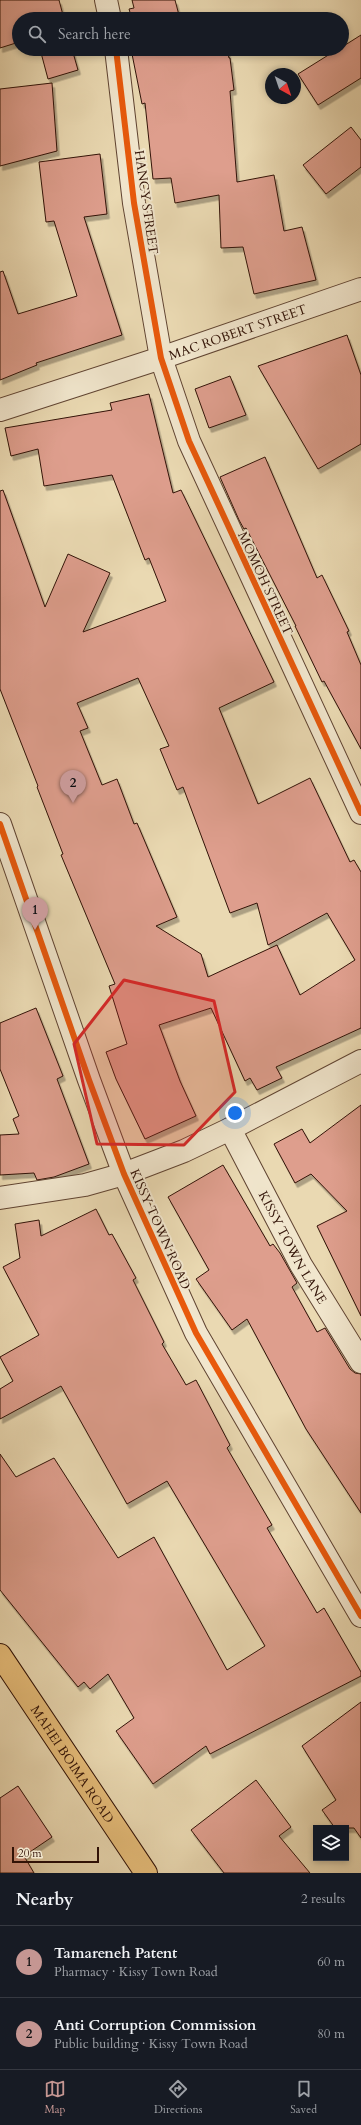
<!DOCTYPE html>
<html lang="en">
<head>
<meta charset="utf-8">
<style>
	:root { --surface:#171b24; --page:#20242c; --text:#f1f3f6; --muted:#9ea1a6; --line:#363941; --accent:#c59692 }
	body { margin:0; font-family:Cardo,serif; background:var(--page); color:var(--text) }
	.controls { position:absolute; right:12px; bottom:12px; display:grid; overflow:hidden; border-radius:0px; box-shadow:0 2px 6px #0003 }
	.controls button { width:36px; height:36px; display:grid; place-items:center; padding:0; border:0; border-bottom:1px solid var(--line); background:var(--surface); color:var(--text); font:20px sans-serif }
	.compass { position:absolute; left:265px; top:68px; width:36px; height:36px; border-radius:50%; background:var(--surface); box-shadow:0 2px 6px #0003; rotate:140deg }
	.scale { position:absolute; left:12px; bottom:10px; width:87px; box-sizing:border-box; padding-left:4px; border:2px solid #321307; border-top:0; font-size:11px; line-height:14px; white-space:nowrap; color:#321307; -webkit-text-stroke:3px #f1e6cd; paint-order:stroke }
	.you { position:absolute; left:235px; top:1113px; width:14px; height:14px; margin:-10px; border:3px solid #fff; border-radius:50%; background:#1a73e8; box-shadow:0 0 0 6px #1a73e833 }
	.badge { display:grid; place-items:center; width:26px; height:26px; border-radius:50%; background:var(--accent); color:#111; font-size:13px; font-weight:700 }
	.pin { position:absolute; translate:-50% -33px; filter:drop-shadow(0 1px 2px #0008) }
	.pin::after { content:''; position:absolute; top:21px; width:14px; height:12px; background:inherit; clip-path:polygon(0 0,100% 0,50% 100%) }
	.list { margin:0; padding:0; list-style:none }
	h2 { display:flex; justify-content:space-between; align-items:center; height:52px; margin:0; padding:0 16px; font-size:17px }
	h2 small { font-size:13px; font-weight:400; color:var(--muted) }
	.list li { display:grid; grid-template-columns:26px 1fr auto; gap:12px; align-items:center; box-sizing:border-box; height:72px; padding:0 16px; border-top:1px solid var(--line) }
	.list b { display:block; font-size:15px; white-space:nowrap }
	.list p { margin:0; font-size:13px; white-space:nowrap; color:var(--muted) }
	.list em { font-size:13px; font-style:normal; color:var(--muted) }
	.icon { flex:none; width:22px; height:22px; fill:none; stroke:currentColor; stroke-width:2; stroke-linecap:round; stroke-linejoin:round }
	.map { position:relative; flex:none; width:361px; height:1873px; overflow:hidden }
	.search { position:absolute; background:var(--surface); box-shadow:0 2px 6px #0003; left:12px; right:12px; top:12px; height:44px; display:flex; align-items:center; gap:10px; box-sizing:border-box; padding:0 14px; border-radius:22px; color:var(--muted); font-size:15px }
	.sheet { height:196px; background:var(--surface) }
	nav { display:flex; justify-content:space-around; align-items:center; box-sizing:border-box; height:56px; border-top:1px solid var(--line); background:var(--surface); font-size:11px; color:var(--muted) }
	nav a { display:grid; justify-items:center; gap:2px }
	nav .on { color:var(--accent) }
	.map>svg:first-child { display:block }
	.building { fill:#de9e8d; stroke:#321307; fill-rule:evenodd; filter:url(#shadow) }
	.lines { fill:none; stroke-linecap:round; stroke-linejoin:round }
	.minor-casing { stroke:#604432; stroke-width:24 }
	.major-casing { stroke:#321307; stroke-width:24 }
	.minor { stroke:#f1e6cd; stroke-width:22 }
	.major { stroke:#e5bc79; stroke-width:22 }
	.cycleway-casing { stroke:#f1e6cd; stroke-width:8 }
	.cycleway { stroke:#e8590c; stroke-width:6 }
	.marked { fill:#d62828; fill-opacity:0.2; stroke:#d62828; stroke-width:3; stroke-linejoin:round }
	.labels { text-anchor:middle; stroke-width:4; stroke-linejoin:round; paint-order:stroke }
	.street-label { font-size:13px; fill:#321307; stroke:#f1e6cd }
</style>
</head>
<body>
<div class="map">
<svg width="361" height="1873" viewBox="0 0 361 1873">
	<defs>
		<filter id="shadow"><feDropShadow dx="2.5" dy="4.5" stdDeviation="0" flood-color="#0004"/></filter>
	</defs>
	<rect width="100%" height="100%" fill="#ead9b2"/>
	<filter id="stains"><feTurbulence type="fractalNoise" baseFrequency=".005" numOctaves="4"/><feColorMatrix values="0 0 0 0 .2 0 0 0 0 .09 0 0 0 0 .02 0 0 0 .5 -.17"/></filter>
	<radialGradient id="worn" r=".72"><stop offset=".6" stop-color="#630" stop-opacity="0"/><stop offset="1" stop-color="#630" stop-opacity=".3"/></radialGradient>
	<g class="building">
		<polygon points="0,0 59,0 64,19 19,19 19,42 0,48"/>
		<polygon points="132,0 175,0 180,19 132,19 129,9 134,8"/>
		<polygon points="361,35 361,78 318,105 298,74 338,49 342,49 342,47"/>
		<polygon points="40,49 72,49 78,70 48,79"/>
		<polygon points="131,49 227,49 229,58 230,58 234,90 230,91 237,182 274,175 284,231 302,227 316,280 254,294 243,247 221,248 219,195 175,203 171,178 153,179 145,103 142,104"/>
		<polygon points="52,83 57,151 0,166 0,89"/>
		<polygon points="351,127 361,140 361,167 326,194 303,165"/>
		<polygon points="100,154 107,214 84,217 122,335 36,363 37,365 0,380 0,272 3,271 18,314 77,296 54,221 46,222 39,162"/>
		<polygon points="347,335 361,375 361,444 318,469 258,366"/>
		<polygon points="230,376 246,415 209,428 195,389"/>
		<path d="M149 394 173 493 181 490 274 682 219 708 258 804 310 778 350 862 354 860 361 872V1028L276 1067 282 1078 257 1090 250 1078 245 1081 211 1008 159 1025 180 1081 196 1116 145 1139 116 1079 106 1052 127 1044 109 986 115 984 61 855 63 854 37 787 38 786 0 689V491L3 490 45 607 68 554 110 573 83 632 166 601 149 558 145 560 112 475 44 486 38 449 11 456 5 428 112 410 110 403ZM138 678 169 746 160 749 177 790 183 787 230 913 257 903 268 945 327 913 355 960 300 995 277 945 208 977 201 954 156 926 177 917 137 823 134 824 117 779 102 785 80 731 88 728 77 703Z"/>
		<polygon points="265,457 317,578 322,575 349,631 347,632 361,665 361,749 324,681 322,682 295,626 296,626 246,528 244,529 239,520 220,477"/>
		<polygon points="36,1008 63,1076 57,1079 89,1164 54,1177 37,1180 34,1173 0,1175 0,1135 19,1134 13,1119 19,1116 0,1069 0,1023"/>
		<polygon points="361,1105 361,1316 317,1226 347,1211 311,1174 295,1183 274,1144 302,1129 310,1143"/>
		<polygon points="223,1165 270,1246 273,1244 280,1253 297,1283 292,1287 317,1332 325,1328 350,1369 355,1373 361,1374 361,1513 306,1429 247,1319 232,1330 196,1279 209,1270 168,1197"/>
		<polygon points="96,1209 109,1235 112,1234 136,1278 133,1280 164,1342 162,1344 186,1385 196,1380 230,1445 227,1448 272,1525 267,1528 317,1613 324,1608 361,1672 361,1676 210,1754 206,1746 153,1784 116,1731 134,1718 108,1674 90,1689 84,1682 78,1687 0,1590 0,1454 16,1477 54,1458 118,1558 154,1537 227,1670 265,1646 167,1481 127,1504 61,1386 0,1419 0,1389 13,1381 0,1357 39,1335 3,1267 20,1258 15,1224 39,1220 41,1236"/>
		<polygon points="361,1702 361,1838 354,1828 335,1828 322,1810 336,1800 302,1746"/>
		<polygon points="256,1780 291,1827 279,1836 310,1873 224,1873 191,1830"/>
		<polygon points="18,1786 52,1837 24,1856 34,1873 0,1873 0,1798"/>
	</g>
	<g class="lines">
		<g class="minor-casing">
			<g id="minor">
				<polyline points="106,0 110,19"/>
				<polyline points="116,49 134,203 161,358 189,441 361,813"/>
				<path id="s1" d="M0 410 161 358 361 289"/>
				<polyline points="0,824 89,1080 124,1174 196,1333 361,1616"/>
				<path id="s2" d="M230 1129 301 1265 361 1362"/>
				<polyline points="0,1198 85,1185 124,1174 184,1151 230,1129 361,1061"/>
			</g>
		</g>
		<g class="major-casing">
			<g id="major">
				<path id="s3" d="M0 1655 146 1873"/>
			</g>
		</g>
		<use href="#minor" class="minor"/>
		<use href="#major" class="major"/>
		<g class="cycleway-casing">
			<g id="cycleway">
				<polyline points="116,49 134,203 161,358 189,441 361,813"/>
				<polyline points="0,824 89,1080 124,1174 196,1333 361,1616"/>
			</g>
		</g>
		<use href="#cycleway" class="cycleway"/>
	</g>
	<path class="marked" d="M124 980 214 1001 235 1092 184 1145 97 1144 74 1044Z"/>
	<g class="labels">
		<g class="street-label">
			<text transform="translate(147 202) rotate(82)" y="5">HANCY STREET</text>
			<text dy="5" stroke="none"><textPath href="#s1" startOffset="250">MAC ROBERT STREET</textPath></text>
			<text transform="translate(266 583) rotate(65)" y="5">MOMOH STREET</text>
			<text transform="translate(161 1229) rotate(66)" y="5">KISSY TOWN ROAD</text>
			<text dy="5" stroke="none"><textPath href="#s2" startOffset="134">KISSY TOWN LANE</textPath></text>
			<text dy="5" stroke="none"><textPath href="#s3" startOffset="131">MAHEI BOIMA ROAD</textPath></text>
		</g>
	</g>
	<rect width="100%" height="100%" filter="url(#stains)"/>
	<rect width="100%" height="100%" fill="url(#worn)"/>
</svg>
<div class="controls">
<button><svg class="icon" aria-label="layers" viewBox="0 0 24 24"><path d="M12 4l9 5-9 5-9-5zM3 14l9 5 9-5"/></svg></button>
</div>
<svg class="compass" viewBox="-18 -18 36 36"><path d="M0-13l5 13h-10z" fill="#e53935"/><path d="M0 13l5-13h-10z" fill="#9ea1a6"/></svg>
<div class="scale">20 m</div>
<div class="you"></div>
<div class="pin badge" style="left:35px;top:930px">1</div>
<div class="pin badge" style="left:73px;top:803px">2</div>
<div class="search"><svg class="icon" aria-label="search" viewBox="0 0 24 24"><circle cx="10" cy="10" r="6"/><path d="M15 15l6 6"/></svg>Search here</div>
</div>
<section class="sheet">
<h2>Nearby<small>2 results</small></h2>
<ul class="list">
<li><span class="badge">1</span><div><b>Tamareneh Patent</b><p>Pharmacy · Kissy Town Road</p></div><em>60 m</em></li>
<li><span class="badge">2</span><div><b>Anti Corruption Commission</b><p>Public building · Kissy Town Road</p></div><em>80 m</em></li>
</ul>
</section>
<nav>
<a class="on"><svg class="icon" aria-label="map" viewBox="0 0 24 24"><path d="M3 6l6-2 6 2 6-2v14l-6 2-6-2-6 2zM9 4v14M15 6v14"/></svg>Map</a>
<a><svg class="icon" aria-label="directions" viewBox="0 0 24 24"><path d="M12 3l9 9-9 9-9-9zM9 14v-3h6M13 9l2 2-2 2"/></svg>Directions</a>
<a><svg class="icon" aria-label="saved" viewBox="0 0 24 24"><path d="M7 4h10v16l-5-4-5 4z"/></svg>Saved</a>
</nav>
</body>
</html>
